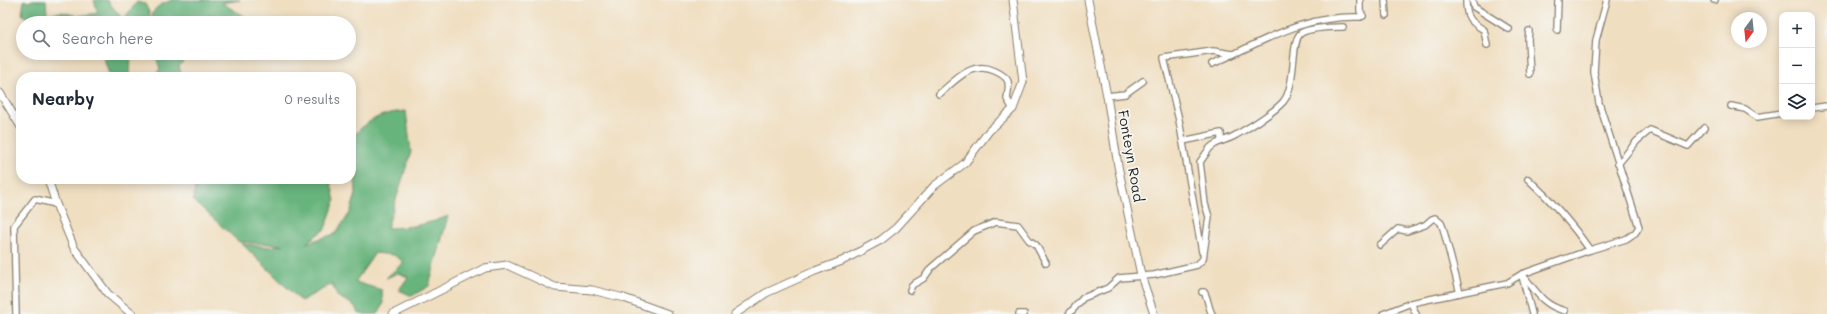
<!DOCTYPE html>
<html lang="en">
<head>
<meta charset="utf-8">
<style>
	:root { --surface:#fff; --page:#f2f2f3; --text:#1f2937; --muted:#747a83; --line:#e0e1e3 }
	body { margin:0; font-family:Mali,sans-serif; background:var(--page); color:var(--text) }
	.controls { position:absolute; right:12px; top:12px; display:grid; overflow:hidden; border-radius:8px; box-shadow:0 2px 10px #0003 }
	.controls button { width:36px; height:36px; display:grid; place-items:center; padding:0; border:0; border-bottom:1px solid var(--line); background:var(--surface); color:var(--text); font:20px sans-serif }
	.compass { position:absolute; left:1731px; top:12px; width:36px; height:36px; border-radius:50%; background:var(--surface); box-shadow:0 2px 10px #0003; rotate:195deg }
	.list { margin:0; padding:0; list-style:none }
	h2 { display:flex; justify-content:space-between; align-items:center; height:52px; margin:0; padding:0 16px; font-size:17px }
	h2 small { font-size:13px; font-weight:400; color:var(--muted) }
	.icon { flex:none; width:22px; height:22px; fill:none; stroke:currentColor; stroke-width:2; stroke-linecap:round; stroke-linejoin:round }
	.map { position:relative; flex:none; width:1827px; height:314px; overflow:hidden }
	.search { position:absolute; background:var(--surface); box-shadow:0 2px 10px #0003; left:16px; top:16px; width:340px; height:44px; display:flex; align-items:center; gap:10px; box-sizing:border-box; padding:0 14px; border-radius:22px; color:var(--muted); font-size:15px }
	.panel { position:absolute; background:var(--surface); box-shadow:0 2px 10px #0003; left:16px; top:72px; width:340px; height:112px; border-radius:16px }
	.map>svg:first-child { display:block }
	.forest { fill:#67b47d; stroke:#42684c }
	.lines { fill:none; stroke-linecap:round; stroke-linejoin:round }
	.minor-casing { stroke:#867d6e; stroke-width:8 }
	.tertiary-casing { stroke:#867d6e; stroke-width:9 }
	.minor { stroke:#fff; stroke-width:5.5 }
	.tertiary { stroke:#fff; stroke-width:7 }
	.labels { text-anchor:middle; stroke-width:3.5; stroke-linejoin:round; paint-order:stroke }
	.street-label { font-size:14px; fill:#1c1c1c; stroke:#f6f6f2 }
</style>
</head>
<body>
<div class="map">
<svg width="1827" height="314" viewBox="0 0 1827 314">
	<rect width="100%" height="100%" fill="#f6f6f2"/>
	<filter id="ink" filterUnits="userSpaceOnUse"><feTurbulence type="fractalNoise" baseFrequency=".025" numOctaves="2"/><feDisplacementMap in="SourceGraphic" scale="8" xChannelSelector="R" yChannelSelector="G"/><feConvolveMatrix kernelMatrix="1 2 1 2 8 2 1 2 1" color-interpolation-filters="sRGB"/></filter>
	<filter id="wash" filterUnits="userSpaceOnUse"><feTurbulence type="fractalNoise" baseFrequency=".012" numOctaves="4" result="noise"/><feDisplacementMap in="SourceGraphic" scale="16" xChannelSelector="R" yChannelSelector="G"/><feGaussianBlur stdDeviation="0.9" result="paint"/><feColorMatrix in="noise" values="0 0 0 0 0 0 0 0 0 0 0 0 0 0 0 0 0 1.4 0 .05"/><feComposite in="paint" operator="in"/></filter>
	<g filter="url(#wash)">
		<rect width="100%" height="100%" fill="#f0dec0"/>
		<g class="forest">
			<polygon points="24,0 28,2 33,0 46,0 47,14 62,12 79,16 98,13 94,0 107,0 123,20 137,2 145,4 150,14 148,23 32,23 22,14"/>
			<path d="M172 0H240L222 3 247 18 246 23H151C152 7 159 5 172 0Z"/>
			<polygon points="102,53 131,53 130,77 110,77"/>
			<polygon points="155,53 188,53 190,55 179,66 182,77 153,77 160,69"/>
			<path d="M406 111 411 152 387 228C408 228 429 224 448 216L429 286 412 296 399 290 408 277 398 273 386 278 404 262 394 255 375 253 355 282 382 290 383 304 378 314H358L355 306 337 296 332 284 301 301 242 244 269 247 284 245 239 242 193 200 195 190 192 179H330L335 201 325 229 306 243 335 234 350 213 356 194 354 161 355 134C371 118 382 113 406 111Z"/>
		</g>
	</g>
	<g filter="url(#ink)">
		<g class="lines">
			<g class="minor-casing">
				<g id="minor">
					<polyline points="1360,0 1360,11 1363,16"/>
					<polyline points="1385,0 1386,15"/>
					<path d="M1466 0C1466 17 1469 21 1484 30L1487 45"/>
					<polyline points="1472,0 1474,7 1509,29"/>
					<polyline points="1714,0 1715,0"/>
					<polyline points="1557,30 1558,0"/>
					<polyline points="1529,31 1528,39 1530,74"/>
					<path d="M1212 64C1263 42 1301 15 1360 17"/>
					<path d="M939 94C956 80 972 60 995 71 1012 79 1009 83 1007 99L1013 109"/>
					<polyline points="1107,96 1125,94 1143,81"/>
					<polyline points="1731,106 1745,109 1757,117 1782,113"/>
					<polyline points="1812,108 1827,106"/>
					<polyline points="1183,141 1221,133 1221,141"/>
					<polyline points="1618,164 1637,141 1650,130 1688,146 1704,128"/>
					<path d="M1528 179C1551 200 1572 224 1590 250"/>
					<polyline points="1380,245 1398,229 1407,231 1425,225 1432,219 1435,218 1441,223 1443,228 1460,293"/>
					<polyline points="1202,252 1179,120 1164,58 1213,51 1233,54"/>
					<path d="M1522 274C1536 291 1542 305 1565 311"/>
					<polyline points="1522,276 1532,314"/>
					<polyline points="910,290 912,285 924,278 931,268 974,231 996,222 1018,225 1029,240 1036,245 1046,263"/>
					<path d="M1202 292H1204C1208 298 1208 307 1212 314"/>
					<polyline points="1411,303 1416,314"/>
					<polyline points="16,314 14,226 35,199 56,204"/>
					<polyline points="1019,314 1024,314"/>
					<path d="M1069 314 1083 298 1108 288 1119 278 1154 275 1197 265 1203 259 1209 217 1205 204 1200 162C1204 157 1207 151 1211 147 1218 141 1228 140 1236 135 1250 127 1272 114 1283 102 1297 86 1290 41 1301 33 1310 28 1332 27 1343 27"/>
					<polyline points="1383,314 1411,303 1507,283 1522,274 1590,250 1626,239 1635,233 1639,227 1599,103 1594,72 1596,40 1607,0"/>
				</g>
			</g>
			<g class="tertiary-casing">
				<g id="tertiary">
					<polyline points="1088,0 1107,96 1118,166 1141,275 1154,314"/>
					<polyline points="0,93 21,127"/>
					<polyline points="48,179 56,204 74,248 108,294 132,314"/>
					<polyline points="393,314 485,268 507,265 555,287 592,290 624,298 668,314"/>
					<polyline points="735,314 766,293 815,271 842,261 881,240 896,228 934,186 965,163 989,131 1013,109 1023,82 1013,0"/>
				</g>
			</g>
			<use href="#minor" class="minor"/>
			<use href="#tertiary" class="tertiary"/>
		</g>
	</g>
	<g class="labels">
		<g class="street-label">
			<text transform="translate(1131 156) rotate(80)" y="5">Fonteyn Road</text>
		</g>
	</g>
</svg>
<div class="controls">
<button>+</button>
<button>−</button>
<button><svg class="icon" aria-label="layers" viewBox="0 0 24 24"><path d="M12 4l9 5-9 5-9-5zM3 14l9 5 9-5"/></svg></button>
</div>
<svg class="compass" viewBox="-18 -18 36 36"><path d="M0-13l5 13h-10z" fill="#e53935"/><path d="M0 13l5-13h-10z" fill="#747a83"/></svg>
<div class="search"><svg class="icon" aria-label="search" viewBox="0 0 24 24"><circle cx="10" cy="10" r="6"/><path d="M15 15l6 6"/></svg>Search here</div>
<section class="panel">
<h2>Nearby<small>0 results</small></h2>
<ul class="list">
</ul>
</section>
</div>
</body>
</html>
